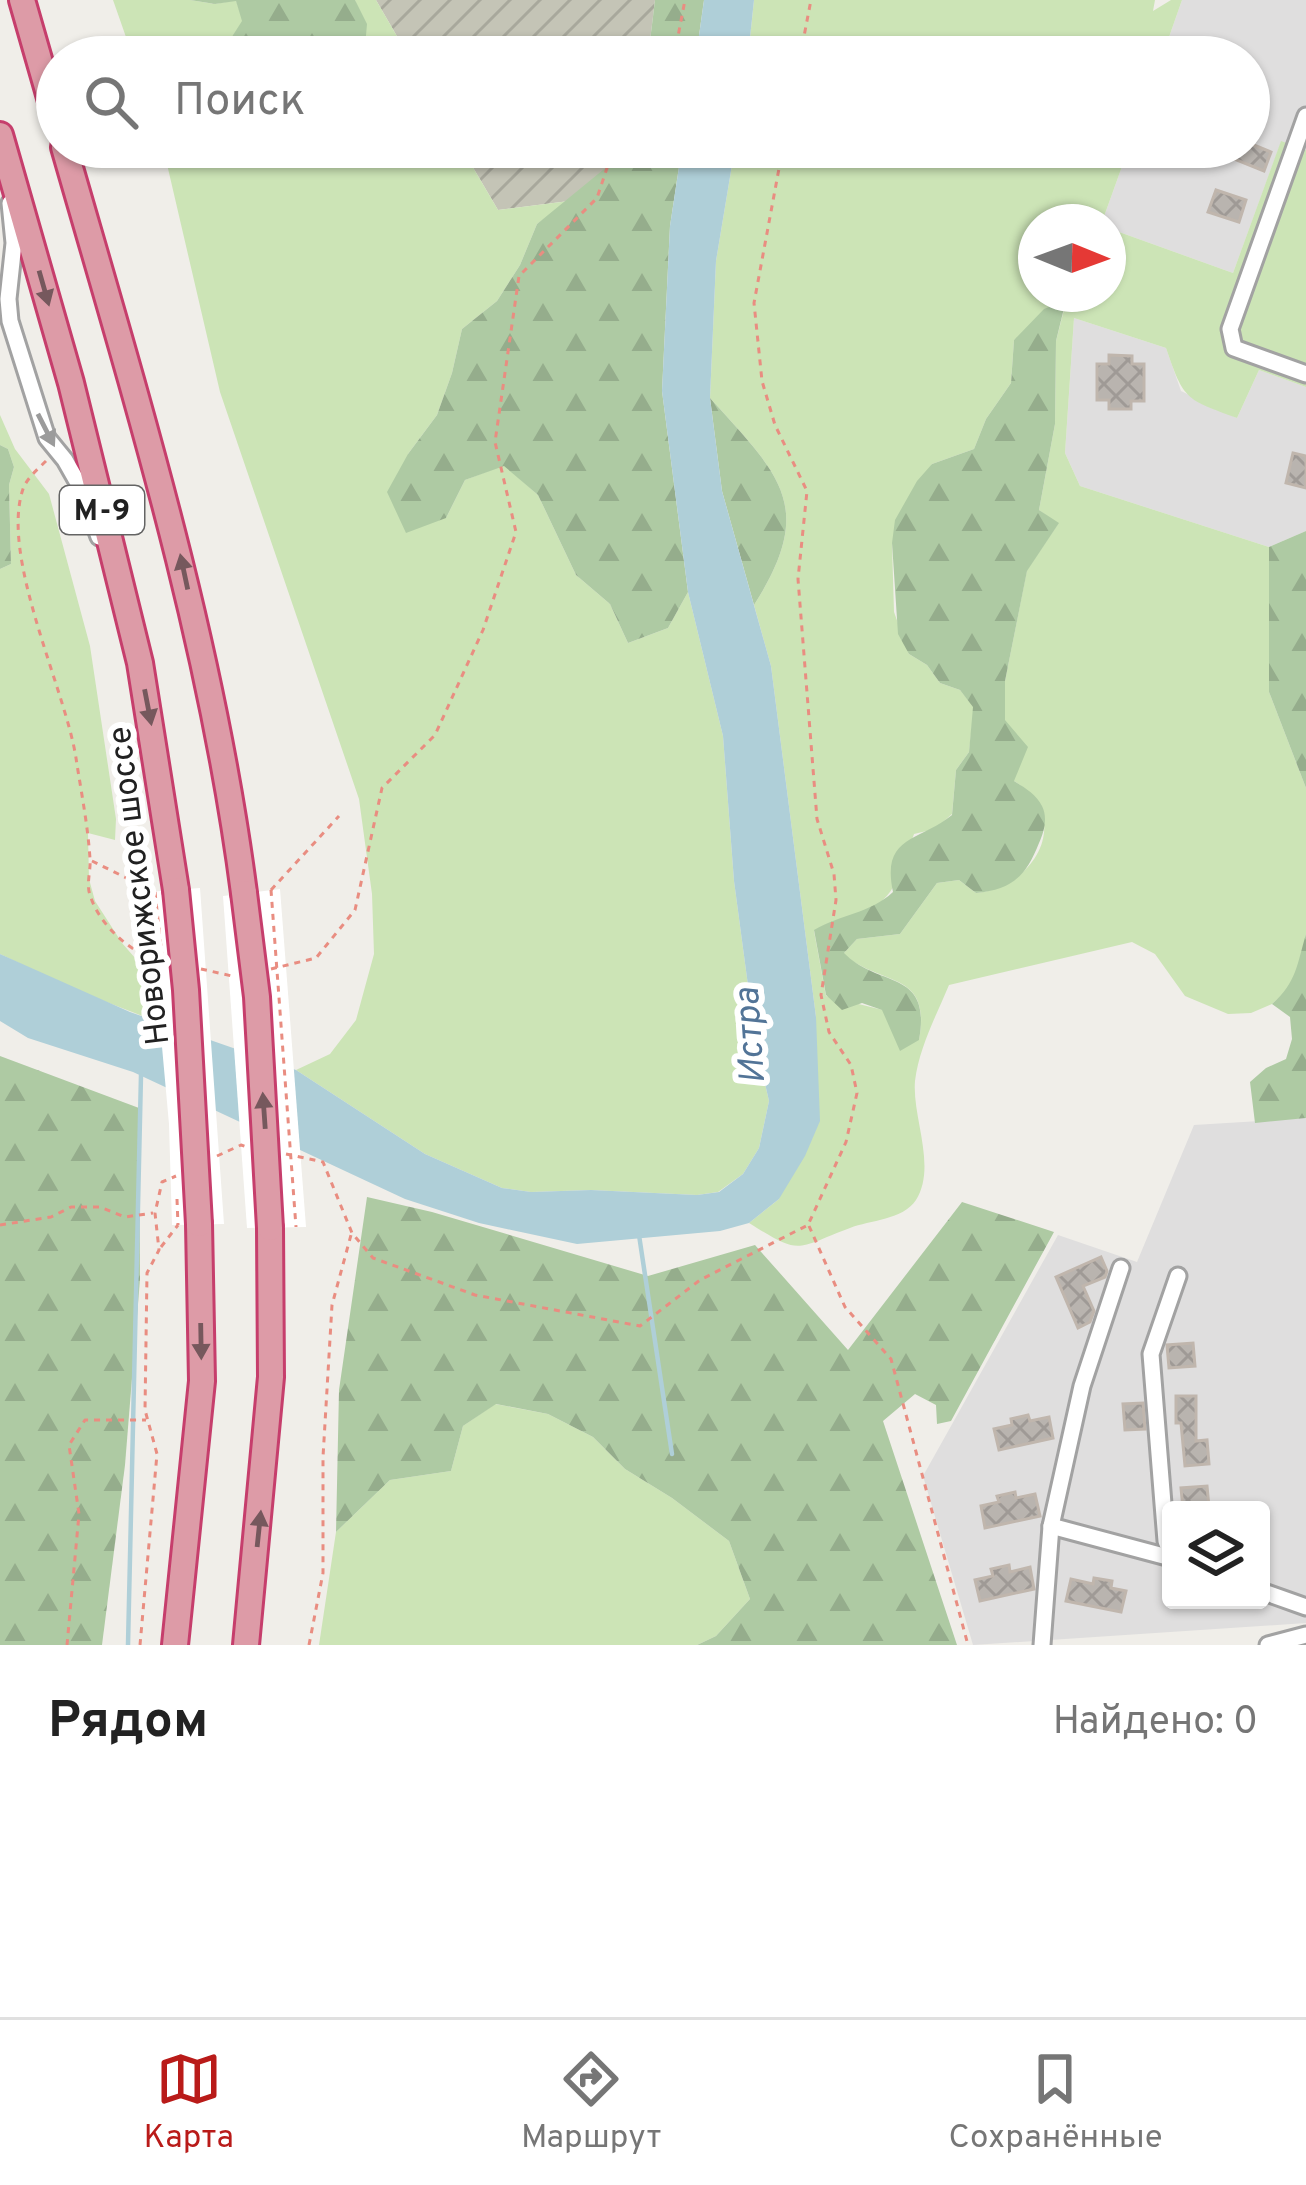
<!DOCTYPE html>
<html lang="ru">
<head>
<meta charset="utf-8">
<style>
	:root { --surface:#fff; --page:#f6f6f6; --text:#222; --muted:#767676; --line:#e0e0e0; --accent:#b91b19 }
	body { margin:0; font-family:Overpass,sans-serif; background:var(--page); color:var(--text) }
	.controls { position:absolute; right:36px; bottom:36px; display:grid; overflow:hidden; border-radius:12px; box-shadow:0 3px 9px #0004 }
	.controls button { width:108px; height:108px; display:grid; place-items:center; padding:0; border:0; border-bottom:3px solid var(--line); background:var(--surface); color:var(--text); font:60px sans-serif }
	.compass { position:absolute; left:1018px; top:204px; width:108px; height:108px; border-radius:50%; background:var(--surface); box-shadow:0 3px 9px #0004; rotate:91deg }
	.list { margin:0; padding:0; list-style:none }
	h2 { display:flex; justify-content:space-between; align-items:center; height:156px; margin:0; padding:0 48px; font-size:51px }
	h2 small { font-size:39px; font-weight:400; color:var(--muted) }
	.icon { flex:none; width:66px; height:66px; fill:none; stroke:currentColor; stroke-width:2; stroke-linecap:round; stroke-linejoin:round }
	.map { position:relative; flex:none; width:1306px; height:1645px; overflow:hidden }
	.search { position:absolute; background:var(--surface); box-shadow:0 3px 9px #0004; left:36px; right:36px; top:36px; height:132px; display:flex; align-items:center; gap:30px; box-sizing:border-box; padding:0 42px; border-radius:66px; color:var(--muted); font-size:45px }
	.sheet { height:372px; background:var(--surface) }
	nav { display:flex; justify-content:space-around; align-items:center; box-sizing:border-box; height:168px; border-top:3px solid var(--line); background:var(--surface); font-size:33px; color:var(--muted) }
	nav a { display:grid; justify-items:center; gap:6px }
	nav .on { color:var(--accent) }
	.map>svg:first-child { display:block }
	.residential { fill:#dfdede; fill-rule:evenodd }
	.construction { fill:url(#construction-furrows) }
	.grass { fill:#cce4b6; fill-rule:evenodd }
	.forest { fill:url(#forest-firs) }
	.water { fill:#afcfd8 }
	.pier { fill:#fff }
	.lines { fill:none; stroke-linecap:round; stroke-linejoin:round }
	.stream { stroke:#afcfd8; stroke-width:4.5 }
	.building { fill:url(#building-cross-hatch); stroke:#c0b6ad; stroke-width:3 }
	.minor-casing { stroke:#a2a2a2; stroke-width:21 }
	.highway-casing { stroke:#c63e6c; stroke-width:30 }
	.path { stroke:#e98d81; stroke-width:3; stroke-dasharray:6 6; stroke-linecap:butt }
	.minor { stroke:#fff; stroke-width:15 }
	.highway { stroke:#dd9ba7; stroke-width:24 }
	.highway-bridge-casing { stroke:#c63e6c; stroke-width:30; stroke-linecap:butt }
	.path-bridge { stroke:#e98d81; stroke-width:3; stroke-dasharray:6 6; stroke-linecap:butt }
	.highway-bridge { stroke:#dd9ba7; stroke-width:24 }
	.oneway { fill:#76585d }
	.oneway2 { fill:#9b9b9b }
	.labels { text-anchor:middle; stroke-width:12; stroke-linejoin:round; paint-order:stroke }
	.shield { fill:#fff; stroke:#646464; stroke-width:3 }
	.shield-label { font-size:30px; font-weight:bold; fill:#212121 }
	.street-label { font-size:33px; fill:#212121; stroke:#fff }
	.water-label { font-size:36px; font-style:italic; fill:#527497; stroke:#fff }
</style>
</head>
<body>
<div class="map">
<svg width="1306" height="1645" viewBox="0 0 1306 1645">
	<defs>
		<pattern id="construction-furrows" width="10" height="10" patternUnits="userSpaceOnUse" patternTransform="scale(3)"><rect width="10" height="10" fill="#c4c4b6"/><path d="M-1 1l2-2M0 10L10 0M9 11l2-2" fill="none" stroke="#a8a89c"/></pattern>
		<pattern id="forest-firs" width="22" height="20" patternUnits="userSpaceOnUse" patternTransform="scale(3)"><rect width="22" height="20" fill="#aecaa3"/><path d="M5 1l3.5 6h-7zM16 11l3.5 6h-7z" fill="#95ad8c"/></pattern>
		<pattern id="building-cross-hatch" width="8" height="8" patternUnits="userSpaceOnUse" patternTransform="scale(3)"><rect width="8" height="8" fill="#b9b4af"/><path d="M0 0l8 8M0 8l8-8" fill="none" stroke="#9f9a96"/></pattern>
	</defs>
	<rect width="100%" height="100%" fill="#f0eee9"/>
	<g class="residential">
		<polygon points="1182,0 1306,0 1306,150 1281,142 1233,273 1108,228 1108,222 1102,222 1129,147 1249,147 1249,57 1162,57"/>
		<polygon points="1074,318 1166,348 1181,391 1237,418 1259,370 1306,387 1306,531 1269,547 1080,486 1065,453"/>
		<path d="M1306 1118V1623L973 1645 923 1476 1058 1235 1137 1262 1194 1125ZM1171 1510H1261V1600H1171Z"/>
	</g>
	<g class="construction">
		<polygon points="376,0 655,0 648,57 409,57"/>
		<polygon points="461,147 631,147 569,201 498,210"/>
	</g>
	<g class="grass">
		<polygon points="113,0 190,0 215,4 236,0 243,21 219,57 133,57"/>
		<polygon points="355,0 376,0 409,57 343,57 365,46"/>
		<polygon points="754,0 1155,0 1153,11 1171,0 1182,0 1162,57 748,57"/>
		<path d="M1281 141 1306 150V387L1259 370 1237 418C1186 399 1184 401 1166 348L1074 318 1065 453 1080 486 1269 547V692L1306 788V934L1299 969 1290 988 1272 1004 1251 1013 1228 1014 1185 996 1155 954 1132 942 949 985C936 1016 919 1048 915 1081 912 1118 937 1166 916 1200 903 1220 870 1220 850 1228 794 1249 802 1256 749 1223L779 1199 816 1017 771 666 754 605C818 505 778 474 710 398L716 261 735 147H1129L1102 222H1036V294H1108V228L1233 273ZM1066 302 1056 341 1055 424 1039 510 1058 524 1027 570 1005 681V720L1014 781C1074 817 1036 887 976 893L959 880 937 883 900 934 857 939 843 954C882 987 932 970 919 1040L883 1010 826 996 814 931C830 921 843 919 861 913 897 901 902 867 914 834L935 829 952 814 956 770 969 752 974 707 960 690 940 683 927 665 909 654 894 612 892 544 932 464 974 449 986 419 1011 383 1014 340Z"/>
		<polygon points="163,147 461,147 498,210 569,201 537,224 520,265 497,301 462,329 452,373 437,415 408,454 446,518 465,480 504,465 538,495 576,575 610,604 628,643 668,628 688,592 723,736 734,881 756,1045 769,1101 759,1148 743,1174 718,1192 697,1195 591,1190 531,1192 502,1188 425,1154 296,1070 330,1054 356,1020 374,954 372,894 359,799 220,392"/>
		<polygon points="0,415 15,449 49,494 90,646 116,819 115,840 88,833 89,879 95,901 122,943 142,966 145,1017 73,989 0,954 0,569 11,564 9,485 14,467 8,449 0,445"/>
		<polygon points="495,1404 548,1414 593,1437 625,1469 672,1498 729,1541 750,1599 716,1636 697,1645 319,1645 336,1532 390,1480 451,1471 463,1426"/>
	</g>
	<g class="forest">
		<polygon points="190,0 355,0 367,24 365,47 343,57 219,57 242,21 236,1 215,4"/>
		<polygon points="655,0 704,0 696,57 648,57"/>
		<polygon points="631,147 682,147 670,226 662,391 688,592 668,628 628,643 610,604 576,575 538,495 504,466 465,480 446,518 406,533 387,492 408,454 437,415 452,373 462,329 497,301 520,265 537,224"/>
		<path d="M1066 300 1056 341 1055 424 1039 510 1059 523 1027 571 1005 681V720L1028 747 1014 781C1025 788 1036 794 1042 806 1048 818 1044 832 1039 843 1026 876 1012 890 976 893L959 880 937 883 900 934 857 939 844 953C879 989 932 968 919 1040L900 1051 882 1010 862 1003 842 1010 826 995 814 930C841 914 869 914 893 892 881 835 919 842 952 815L956 770 969 752 973 707 960 690 940 683 927 665 909 654 898 634 892 543 895 520 917 481 932 464 974 449 986 419 1011 383 1014 340 1044 309Z"/>
		<path d="M710 398C778 474 818 505 754 605L722 491Z"/>
		<polygon points="0,445 8,449 14,467 9,485 11,564 0,569"/>
		<polygon points="1306,531 1306,788 1269,692 1269,547"/>
		<path d="M1306 934V1118L1255 1123 1250 1082 1266 1068 1286 1059 1292 1039 1290 1017 1272 1004C1297 982 1297 964 1306 934Z"/>
		<polygon points="0,1056 139,1108 140,1279 125,1465 102,1645 0,1645"/>
		<polygon points="367,1197 432,1212 648,1276 755,1245 848,1350 962,1202 1054,1232 951,1421 937,1424 936,1405 915,1394 883,1421 957,1645 697,1645 716,1636 750,1599 729,1541 672,1498 625,1469 593,1437 548,1414 496,1404 463,1426 451,1471 390,1480 336,1532 339,1390"/>
	</g>
	<g class="water">
		<polygon points="704,0 754,0 748,57 696,57"/>
		<polygon points="682,147 735,147 716,261 710,398 722,491 771,666 816,1017 820,1121 805,1156 779,1199 749,1223 720,1231 577,1244 479,1223 405,1199 133,1072 28,1038 0,1021 0,954 130,1012 296,1070 425,1154 502,1188 531,1192 591,1190 697,1195 719,1192 743,1174 759,1148 769,1101 756,1045 734,881 723,736 688,592 662,391 670,226"/>
	</g>
	<g class="pier">
		<polygon points="200,888 224,1224 172,1225 169,1124 148,892"/>
		<polygon points="280,889 306,1227 247,1228 223,896"/>
	</g>
	<g class="lines">
		<g class="stream">
			<polyline points="639,1235 672,1454"/>
			<polyline points="128,1645 141,1075"/>
		</g>
	</g>
	<g class="building">
		<polygon points="1249,143 1271,152 1264,171 1234,159 1239,147 1249,147"/>
		<polygon points="1216,190 1246,200 1239,222 1208,212"/>
		<polygon points="1109,355 1132,356 1132,364 1144,364 1144,401 1131,401 1131,409 1109,409 1109,400 1097,400 1097,364 1109,364"/>
		<polygon points="1293,453 1306,456 1306,488 1286,483"/>
		<polygon points="1101,1257 1107,1271 1105,1277 1083,1286 1094,1311 1090,1322 1078,1328 1056,1277"/>
		<polygon points="1193,1343 1195,1366 1169,1368 1167,1345"/>
		<polygon points="1176,1396 1196,1396 1196,1441 1207,1440 1209,1464 1185,1466 1181,1423 1176,1423"/>
		<polygon points="1143,1403 1145,1429 1125,1430 1123,1404"/>
		<polygon points="1028,1415 1030,1421 1049,1417 1053,1438 999,1450 994,1429 1012,1425 1011,1419"/>
		<polygon points="1207,1486 1209,1507 1183,1509 1181,1488"/>
		<polygon points="1015,1492 1016,1498 1035,1494 1040,1516 985,1528 981,1506 999,1502 997,1496"/>
		<polygon points="1009,1565 1010,1572 1030,1567 1034,1589 980,1601 975,1580 993,1576 991,1569"/>
		<polygon points="1094,1578 1112,1581 1111,1588 1126,1591 1121,1612 1066,1601 1071,1579 1093,1584"/>
	</g>
	<g class="lines">
		<g class="minor-casing">
			<g id="minor">
				<polyline points="1306,116 1230,329 1234,348 1306,374"/>
				<polyline points="10,203 14,243 8,299 10,321 47,438 65,460 82,490 99,537"/>
				<polyline points="1051,1526 1171,1558"/>
				<polyline points="1171,1554 1166,1541 1151,1354 1178,1276"/>
				<polyline points="1261,1591 1306,1607"/>
				<polyline points="1042,1645 1051,1526 1082,1386 1121,1268"/>
				<polyline points="1268,1645 1306,1635"/>
			</g>
		</g>
		<g class="highway-casing">
			<g id="highway">
				<polyline points="22,0 57,122"/>
				<polyline points="0,135 71,383 140,663 176,890"/>
				<path d="M64 147C135 394 211 638 244 893"/>
				<polyline points="175,1645 202,1381 199,1224"/>
				<polyline points="246,1645 271,1377 270,1228"/>
			</g>
		</g>
		<g class="path">
			<polyline points="674,57 685,0"/>
			<polyline points="800,57 811,0"/>
			<path d="M46 461C37 470 27 478 23 489 0 557 65 688 76 758 81 791 88 826 90 859 91 870 86 884 90 895 99 925 132 955 162 961"/>
			<polyline points="92,861 155,892"/>
			<polyline points="271,890 339,816"/>
			<polyline points="201,969 232,976"/>
			<polyline points="271,969 316,958 355,910 382,788 435,735 483,630 516,532 495,442 519,276 597,198 614,147"/>
			<polyline points="286,1154 323,1162 352,1233 373,1258 475,1295 640,1326 700,1280 808,1225 846,1142 857,1093 851,1065 829,1032 821,995 836,900 834,874 817,819 798,579 807,491 775,425 762,381 754,303 783,147"/>
			<polyline points="217,1156 241,1145 247,1147"/>
			<polyline points="0,1225 51,1217 71,1207 100,1207 125,1217 153,1213"/>
			<polyline points="809,1226 845,1307 891,1359 968,1645"/>
			<polyline points="161,1247 178,1225"/>
			<polyline points="67,1645 79,1514 69,1445 85,1420 146,1420"/>
			<polyline points="140,1645 157,1454 145,1410 147,1273 159,1250 155,1213 162,1182 176,1176"/>
			<polyline points="309,1645 323,1573 323,1457 332,1305 351,1235"/>
		</g>
		<use href="#minor" class="minor"/>
		<use href="#highway" class="highway"/>
		<g class="highway-bridge-casing">
			<g id="highway-bridge">
				<polyline points="176,890 186,990 199,1224"/>
				<polyline points="244,893 257,997 270,1228"/>
			</g>
		</g>
		<g class="path-bridge">
			<polyline points="271,890 296,1227"/>
			<polyline points="155,892 162,956"/>
			<polyline points="177,1199 178,1225"/>
		</g>
		<use href="#highway-bridge" class="highway-bridge"/>
	</g>
	<defs><path id="oneway-solid" d="M-6-.8H1V-3.2L6.5 0L1 3.2V.8H-6Z" transform="scale(3)"/></defs>
	<g class="oneway">
		<use href="#oneway-solid" transform="translate(44 288) rotate(74)"/>
		<use href="#oneway-solid" transform="translate(184 572) rotate(-102)"/>
		<use href="#oneway-solid" transform="translate(148 707) rotate(79)"/>
		<use href="#oneway-solid" transform="translate(264 1111) rotate(-94)"/>
		<use href="#oneway-solid" transform="translate(201 1341) rotate(89)"/>
		<use href="#oneway-solid" transform="translate(259 1529) rotate(-84)"/>
	</g>
	<use class="oneway2" href="#oneway-solid" transform="translate(46 430) rotate(63)"/>
	<g class="labels">
		<rect class="shield" x="60" y="486" width="84" height="48" rx="9"/>
		<g class="shield-label">
			<text x="102" y="520">М-9</text>
		</g>
		<g class="street-label">
			<text transform="translate(137 886) rotate(-97)" y="12">Новорижское шоссе</text>
		</g>
		<g class="water-label">
			<text transform="translate(748 1036) rotate(-94)" y="13">Истра</text>
		</g>
	</g>
</svg>
<div class="controls">
<button><svg class="icon" aria-label="layers" viewBox="0 0 24 24"><path d="M12 4l9 5-9 5-9-5zM3 14l9 5 9-5"/></svg></button>
</div>
<svg class="compass" viewBox="-18 -18 36 36"><path d="M0-13l5 13h-10z" fill="#e53935"/><path d="M0 13l5-13h-10z" fill="#767676"/></svg>
<div class="search"><svg class="icon" aria-label="search" viewBox="0 0 24 24"><circle cx="10" cy="10" r="6"/><path d="M15 15l6 6"/></svg>Поиск</div>
</div>
<section class="sheet">
<h2>Рядом<small>Найдено: 0</small></h2>
<ul class="list">
</ul>
</section>
<nav>
<a class="on"><svg class="icon" aria-label="map" viewBox="0 0 24 24"><path d="M3 6l6-2 6 2 6-2v14l-6 2-6-2-6 2zM9 4v14M15 6v14"/></svg>Карта</a>
<a><svg class="icon" aria-label="directions" viewBox="0 0 24 24"><path d="M12 3l9 9-9 9-9-9zM9 14v-3h6M13 9l2 2-2 2"/></svg>Маршрут</a>
<a><svg class="icon" aria-label="saved" viewBox="0 0 24 24"><path d="M7 4h10v16l-5-4-5 4z"/></svg>Сохранённые</a>
</nav>
</body>
</html>
